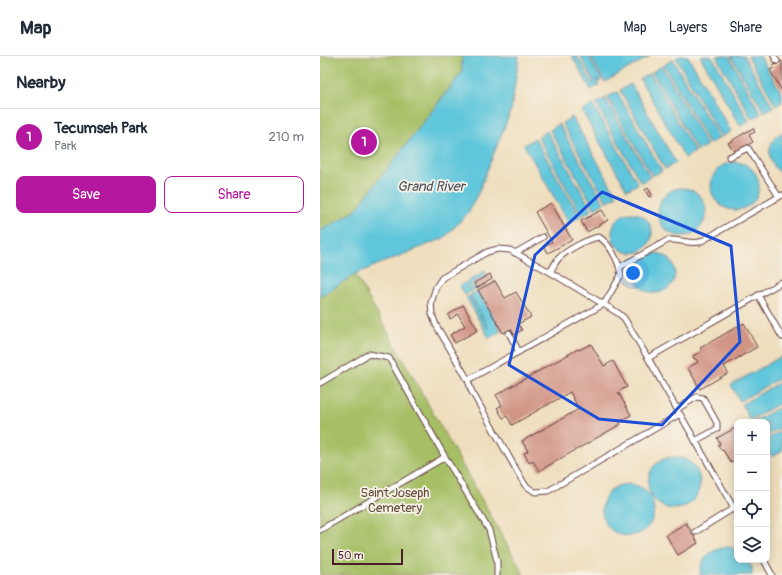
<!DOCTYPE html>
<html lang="en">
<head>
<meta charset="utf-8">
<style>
	:root { --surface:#fff; --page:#f2f2f3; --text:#1f2937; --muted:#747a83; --line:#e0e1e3; --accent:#b5179e }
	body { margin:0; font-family:Pangolin,sans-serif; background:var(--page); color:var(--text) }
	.controls { position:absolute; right:12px; bottom:12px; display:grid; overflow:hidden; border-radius:8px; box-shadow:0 2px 10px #0003 }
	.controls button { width:36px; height:36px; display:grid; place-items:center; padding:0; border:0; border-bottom:1px solid var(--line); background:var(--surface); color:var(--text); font:20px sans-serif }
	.scale { position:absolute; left:12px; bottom:10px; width:71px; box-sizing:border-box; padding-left:4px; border:2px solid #4a1f2b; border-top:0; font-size:11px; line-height:14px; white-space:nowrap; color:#4a1f2b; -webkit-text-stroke:3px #f7f3e8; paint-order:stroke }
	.you { position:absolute; left:313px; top:217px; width:14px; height:14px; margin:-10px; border:3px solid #fff; border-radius:50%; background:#1a73e8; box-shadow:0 0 0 6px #1a73e833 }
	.badge { display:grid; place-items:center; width:26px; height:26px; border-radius:50%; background:var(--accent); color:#fff; font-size:13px; font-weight:700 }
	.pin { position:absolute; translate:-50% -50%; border:2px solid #fff; box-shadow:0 1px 4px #0006 }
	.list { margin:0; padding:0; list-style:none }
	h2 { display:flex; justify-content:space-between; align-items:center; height:52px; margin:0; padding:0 16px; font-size:17px }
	h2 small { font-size:13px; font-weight:400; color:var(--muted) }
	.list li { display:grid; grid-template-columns:26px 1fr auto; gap:12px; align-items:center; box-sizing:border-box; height:56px; padding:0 16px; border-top:1px solid var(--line) }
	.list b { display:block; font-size:15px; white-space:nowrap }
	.list p { margin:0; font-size:13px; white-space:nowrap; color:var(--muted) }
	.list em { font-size:13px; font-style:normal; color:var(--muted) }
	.actions { display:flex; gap:8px; padding:12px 16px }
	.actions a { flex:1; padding:9px 0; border:1px solid var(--accent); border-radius:8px; text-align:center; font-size:14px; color:var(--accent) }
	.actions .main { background:var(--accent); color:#fff }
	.icon { flex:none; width:22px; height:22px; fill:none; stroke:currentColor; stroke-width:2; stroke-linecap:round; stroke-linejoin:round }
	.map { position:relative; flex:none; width:462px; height:519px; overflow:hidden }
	header { display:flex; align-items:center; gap:24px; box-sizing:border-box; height:56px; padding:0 20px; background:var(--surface); border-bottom:1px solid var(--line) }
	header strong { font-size:19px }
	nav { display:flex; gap:22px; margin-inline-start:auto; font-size:14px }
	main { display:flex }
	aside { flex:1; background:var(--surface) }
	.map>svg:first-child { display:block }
	.green { fill:#a6bf65; stroke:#786f48 }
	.water { fill:#5ec6db; stroke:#547283 }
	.building { fill:#d19586 }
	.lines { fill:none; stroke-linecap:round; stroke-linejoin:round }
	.service-casing { stroke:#633c41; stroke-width:7 }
	.service { stroke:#fff; stroke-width:5 }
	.marked { fill:none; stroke:#1d4ed8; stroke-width:3; stroke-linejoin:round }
	.labels { text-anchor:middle; stroke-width:3.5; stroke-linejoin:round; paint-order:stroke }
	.park-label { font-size:13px; fill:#664f3c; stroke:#f7f3e8 }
	.water-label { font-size:14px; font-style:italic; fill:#505160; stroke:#f7f3e8 }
</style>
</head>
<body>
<header>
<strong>Map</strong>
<nav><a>Map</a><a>Layers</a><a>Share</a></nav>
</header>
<main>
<aside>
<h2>Nearby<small></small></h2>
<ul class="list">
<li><span class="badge">1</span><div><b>Tecumseh Park</b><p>Park</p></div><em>210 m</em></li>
</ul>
<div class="actions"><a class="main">Save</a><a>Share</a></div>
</aside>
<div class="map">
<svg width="462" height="519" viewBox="0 0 462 519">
	<rect width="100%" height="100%" fill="#f7f3e8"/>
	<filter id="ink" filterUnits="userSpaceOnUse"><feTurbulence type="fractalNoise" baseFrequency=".025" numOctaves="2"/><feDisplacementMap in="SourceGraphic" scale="8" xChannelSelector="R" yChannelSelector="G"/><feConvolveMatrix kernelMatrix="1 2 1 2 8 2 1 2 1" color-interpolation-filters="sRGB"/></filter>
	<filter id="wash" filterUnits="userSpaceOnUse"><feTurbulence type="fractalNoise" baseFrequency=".012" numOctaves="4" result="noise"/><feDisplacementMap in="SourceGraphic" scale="16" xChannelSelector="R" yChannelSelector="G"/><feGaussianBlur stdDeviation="0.9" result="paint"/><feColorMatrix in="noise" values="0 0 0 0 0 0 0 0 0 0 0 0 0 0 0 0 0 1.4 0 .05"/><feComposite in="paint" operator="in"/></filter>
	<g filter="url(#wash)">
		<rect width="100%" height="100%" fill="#efdebd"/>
		<g class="green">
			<polygon points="0,0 142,0 142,16 34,156 0,175"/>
			<polygon points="35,218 204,519 0,519 0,241"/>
		</g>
		<g class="water">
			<polygon points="142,0 199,0 191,54 159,135 148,157 124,182 35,218 0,241 0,175 34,156 142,16"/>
			<polygon points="252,0 257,0 273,28 274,26 260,0 268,0 282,24 278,26 276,22 279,29 271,34"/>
			<polygon points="270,0 330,0 285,26"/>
			<polygon points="360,0 368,0 411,75 401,81 356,2"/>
			<polygon points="380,0 392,0 429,65 420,70"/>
			<polygon points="396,0 409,0 441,58 432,63"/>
			<polygon points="411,0 424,0 453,51 444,56"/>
			<polygon points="428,0 440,0 462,38 462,46 456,50"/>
			<polygon points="353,4 399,82 389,88 344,9"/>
			<polygon points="342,10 387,89 377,95 332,16"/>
			<polygon points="330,17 375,96 365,102 320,23"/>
			<polygon points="311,28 356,107 345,113 300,34"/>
			<polygon points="297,36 342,115 332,120 287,41"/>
			<polygon points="285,42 330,121 321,127 276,48"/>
			<polygon points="273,49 318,128 307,134 262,55"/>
			<polygon points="252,61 297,140 287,146 242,67"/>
			<polygon points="239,68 284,147 275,153 230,74"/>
			<polygon points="227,75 272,154 262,160 218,81"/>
			<path d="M462 76V118C446 107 445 87 462 76Z"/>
			<polygon points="215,82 260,161 249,167 204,89"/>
			<circle cx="415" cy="130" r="24"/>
			<circle cx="362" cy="156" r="24"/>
			<circle cx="312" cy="177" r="20"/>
			<circle cx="335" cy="217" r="20"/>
			<polygon points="165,215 167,219 147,231 148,233 155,229 157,232 145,239 140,230"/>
			<polygon points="158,235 181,275 169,282 146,241 149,240 168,272 150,239"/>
			<polygon points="462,300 462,321 420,345 411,329"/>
			<polygon points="462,325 462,346 430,364 422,348"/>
			<polygon points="462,350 462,371 447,379 447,366 433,366"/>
			<polygon points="462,374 462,395 452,401 447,393 447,383"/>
			<circle cx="354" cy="427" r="26"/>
			<circle cx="308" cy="454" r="26"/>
			<path d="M409 491 417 494V504H428L432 512V519H380C380 502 392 492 409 491Z"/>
		</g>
		<g id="blocks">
			<g class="building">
				<polygon points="462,5 462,35 450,14 454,12 453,10"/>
				<polygon points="433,72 435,76 429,79 433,86 415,96 408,87"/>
				<polygon points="328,132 332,139 329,141 325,134"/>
				<polygon points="231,147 252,184 228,197 224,190 232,186 215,156"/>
				<polygon points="282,154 288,164 267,176 261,165"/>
				<polygon points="170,218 172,223 157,232 154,227"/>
				<polygon points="175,225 185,242 196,236 211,261 198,268 202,274 194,279 191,273 183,277 158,234"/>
				<polygon points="143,249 158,274 135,287 130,279 145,270 138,258 130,263 128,259"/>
				<polygon points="424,267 437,291 404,310 408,317 380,333 368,312 378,306 376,303 374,303 373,300 382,295 380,292"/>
				<polygon points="271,288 284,310 293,305 307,331 298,336 311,359 299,366 301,368 219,415 213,405 209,407 204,397 208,395 202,385 259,353 250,336 192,369 187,360 183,362 177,352 182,349 176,339 258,293 259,294"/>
				<polygon points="417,371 417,403 411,407 403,394 402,395 398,389 400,388 397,382"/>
				<polygon points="366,467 378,487 358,499 346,479"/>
			</g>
		</g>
	</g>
	<g filter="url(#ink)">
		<use href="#blocks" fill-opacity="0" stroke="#633c41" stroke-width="1"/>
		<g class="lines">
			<g class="service-casing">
				<g id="service">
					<polyline points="454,0 457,5"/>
					<polyline points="409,101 428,92 459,141"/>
					<polyline points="195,197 223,181"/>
					<path d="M300 211 348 184C359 183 369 188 380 186L462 139"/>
					<polyline points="438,239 462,281"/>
					<polyline points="189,277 199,296"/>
					<polyline points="328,302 358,355"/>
					<path d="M148 324 284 248 301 219C299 205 290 188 279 181 267 183 247 194 239 202 235 206 233 212 230 216"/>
					<polyline points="0,327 49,298 69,302 125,401 169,474 177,505 177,519"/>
					<polyline points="357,353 377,341 383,342 397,367 397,373 375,385"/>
					<polyline points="417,458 360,358 228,435 215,436 205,429 151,334 148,324 116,269 112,258 111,247 116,231 122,222 167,196 178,193 190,194 230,216 298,257 304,262 328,302 462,226"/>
					<polyline points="0,474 125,401"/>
					<polyline points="375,476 414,452"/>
					<polyline points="444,504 452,519"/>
				</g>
			</g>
			<use href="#service" class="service"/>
		</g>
	</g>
	<path class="marked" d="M282 136 411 190 420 286 342 369 279 363 189 309 215 199Z"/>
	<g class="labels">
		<g class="park-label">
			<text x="75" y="441">Saint Joseph<tspan x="75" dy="15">Cemetery</tspan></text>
		</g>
		<g class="water-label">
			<text x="111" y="135">Grand River</text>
		</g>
	</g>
</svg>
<div class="controls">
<button>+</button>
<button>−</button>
<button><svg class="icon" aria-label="locate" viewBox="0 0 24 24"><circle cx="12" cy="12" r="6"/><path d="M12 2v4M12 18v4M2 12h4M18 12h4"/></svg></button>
<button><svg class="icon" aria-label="layers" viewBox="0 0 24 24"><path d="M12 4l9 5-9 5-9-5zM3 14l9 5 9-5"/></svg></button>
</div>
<div class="scale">50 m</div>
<div class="you"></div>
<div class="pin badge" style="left:44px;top:86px">1</div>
</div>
</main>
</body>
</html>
